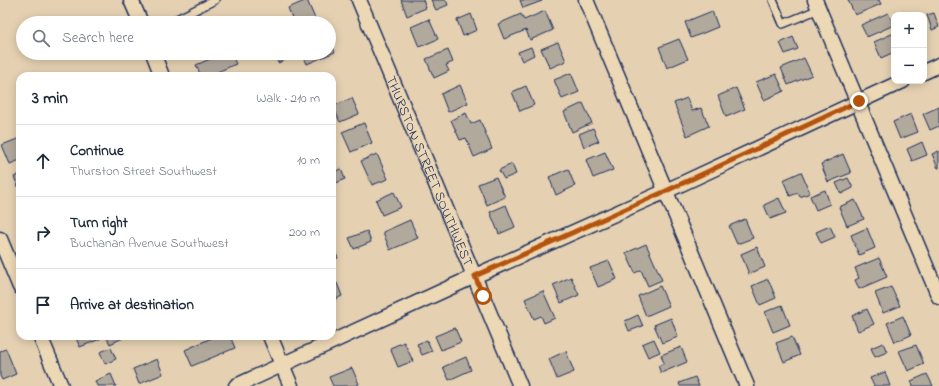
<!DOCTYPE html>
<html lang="en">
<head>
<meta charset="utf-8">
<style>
	:root { --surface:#fff; --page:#f6f6f7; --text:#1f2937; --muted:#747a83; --line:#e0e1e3 }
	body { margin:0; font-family:"Indie Flower",sans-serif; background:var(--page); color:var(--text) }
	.controls { position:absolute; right:12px; top:12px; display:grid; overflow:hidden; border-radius:8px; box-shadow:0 2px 10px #0003 }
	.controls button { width:36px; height:36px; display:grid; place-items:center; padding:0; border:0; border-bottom:1px solid var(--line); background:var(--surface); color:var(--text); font:20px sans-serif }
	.stop { position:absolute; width:12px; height:12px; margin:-9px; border:3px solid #b45309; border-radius:50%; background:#fff }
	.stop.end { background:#b45309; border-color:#fff; box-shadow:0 1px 4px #0008 }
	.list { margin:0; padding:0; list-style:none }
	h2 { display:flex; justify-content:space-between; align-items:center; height:52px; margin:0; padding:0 16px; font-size:17px }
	h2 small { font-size:13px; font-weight:400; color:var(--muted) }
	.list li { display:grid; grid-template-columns:26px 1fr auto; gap:12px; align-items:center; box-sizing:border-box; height:72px; padding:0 16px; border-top:1px solid var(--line) }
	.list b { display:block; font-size:15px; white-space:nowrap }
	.list p { margin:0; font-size:13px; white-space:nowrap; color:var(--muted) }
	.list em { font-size:13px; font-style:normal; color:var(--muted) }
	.icon { flex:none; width:22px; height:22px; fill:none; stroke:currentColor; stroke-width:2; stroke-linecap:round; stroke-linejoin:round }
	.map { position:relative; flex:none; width:939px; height:386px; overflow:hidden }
	.search { position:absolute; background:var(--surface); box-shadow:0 2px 10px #0003; left:16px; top:16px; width:320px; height:44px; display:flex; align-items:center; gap:10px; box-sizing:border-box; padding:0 14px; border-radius:22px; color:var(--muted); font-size:15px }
	.panel { position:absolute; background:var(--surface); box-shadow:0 2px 10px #0003; left:16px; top:72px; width:320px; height:268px; border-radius:12px }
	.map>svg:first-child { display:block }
	.building { fill:#b2a99d; stroke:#1b2f5e }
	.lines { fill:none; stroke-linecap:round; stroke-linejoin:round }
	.lane-casing { stroke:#1b2f5e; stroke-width:10 }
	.street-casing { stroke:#1b2f5e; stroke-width:17 }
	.lane { stroke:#edd8b6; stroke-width:7 }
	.street { stroke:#edd8b6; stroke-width:14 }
	.route { stroke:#b45309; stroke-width:5 }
	.labels { text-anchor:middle; stroke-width:3; stroke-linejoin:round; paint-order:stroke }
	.street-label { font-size:14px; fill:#1b2f5e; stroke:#edd8b6 }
</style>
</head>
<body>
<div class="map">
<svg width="939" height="386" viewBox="0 0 939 386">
	<rect width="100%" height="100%" fill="#e5d1b2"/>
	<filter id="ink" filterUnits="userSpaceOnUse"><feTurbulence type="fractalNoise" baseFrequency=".025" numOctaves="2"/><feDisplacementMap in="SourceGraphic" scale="8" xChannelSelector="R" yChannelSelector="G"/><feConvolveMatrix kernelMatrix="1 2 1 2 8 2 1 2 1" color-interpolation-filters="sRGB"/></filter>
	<g filter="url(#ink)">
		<g class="building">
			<polygon points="307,0 316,21 294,23 288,8"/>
			<polygon points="401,0 423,0 426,8 407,16"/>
			<polygon points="431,0 446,0 448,5 436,10"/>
			<polygon points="520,0 542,0 542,1 523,8"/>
			<polygon points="848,0 879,0 881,4 855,15"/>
			<polygon points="545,11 553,30 530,40 526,30 504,39 498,24 521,14 524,20"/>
			<polygon points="712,11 718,27 691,38 685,22"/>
			<polygon points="888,13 894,25 867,37 861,25"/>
			<polygon points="934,13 939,27 932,30 927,15"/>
			<polygon points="471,14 477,30 463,36 457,20"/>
			<polygon points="429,19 438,39 419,47 411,27"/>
			<polygon points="894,33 894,52 881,58 874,42"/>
			<polygon points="793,37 798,49 785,54 780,43"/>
			<polygon points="329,39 335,52 307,64 302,53 329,53"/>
			<polygon points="679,39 688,59 667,68 659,47"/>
			<polygon points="558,42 566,61 550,68 541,49"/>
			<polygon points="531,47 534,55 522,61 518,52"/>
			<polygon points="448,50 453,62 446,65 449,71 434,78 426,59"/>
			<polygon points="224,53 231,53 236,64 208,76 201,76 196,65"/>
			<polygon points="273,53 296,53 297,55 278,63"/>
			<polygon points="804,58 812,75 788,85 781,68"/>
			<polygon points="571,73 579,92 562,99 554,80"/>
			<polygon points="776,74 784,91 764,100 756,82"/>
			<polygon points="460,85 468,103 448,112 441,94"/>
			<polygon points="526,86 534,105 520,111 512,92"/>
			<polygon points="736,88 745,109 726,117 718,96"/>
			<polygon points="352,98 359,114 340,122 333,106"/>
			<polygon points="687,98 692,111 701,108 709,126 687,136 674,103"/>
			<polygon points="583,103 592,123 572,132 564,112"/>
			<polygon points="939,107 939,126 930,130 923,114"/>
			<polygon points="466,113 471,124 480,120 492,149 474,157 466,138 460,140 451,120"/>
			<polygon points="911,114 918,132 900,139 893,122"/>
			<polygon points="364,123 372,143 351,152 342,132"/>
			<polygon points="593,128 599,141 584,147 579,134"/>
			<polygon points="20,138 20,160 10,164 2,145"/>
			<polygon points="922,142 927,155 912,161 907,149"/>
			<polygon points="939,151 939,168 938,168 932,154"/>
			<polygon points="605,152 613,170 593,178 586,160"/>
			<polygon points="377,154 388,179 372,185 361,161"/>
			<polygon points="843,154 851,173 828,182 821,164"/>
			<polygon points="512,164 516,174 504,179 499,170"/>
			<polygon points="341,169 345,179 334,184 332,173"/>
			<polygon points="568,169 575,186 556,195 549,177"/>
			<polygon points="801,172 810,193 800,197 798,193 790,196 783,180"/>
			<polygon points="20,174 20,191 14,177"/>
			<polygon points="496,177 505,197 487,205 478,184"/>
			<polygon points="848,178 853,188 841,194 836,183"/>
			<polygon points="825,190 830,204 816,210 810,196"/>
			<polygon points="394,192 401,207 382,215 376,200"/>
			<polygon points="779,198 786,213 770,219 764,205"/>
			<polygon points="855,200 864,219 847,226 839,207"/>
			<polygon points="506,205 515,227 499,234 490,212"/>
			<polygon points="745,219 753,238 737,244 729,226"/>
			<polygon points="410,220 418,238 390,250 383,232"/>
			<polygon points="830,226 835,237 821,243 816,232"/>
			<polygon points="867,228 875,248 859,255 851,235"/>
			<polygon points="367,231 371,242 354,249 349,238"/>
			<polygon points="646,244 662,280 648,286 641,270 635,273 626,253"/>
			<polygon points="757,247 765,267 749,274 741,254"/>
			<polygon points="334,250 338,258 332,260 332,251"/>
			<polygon points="879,258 887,277 859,289 855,280 859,278 855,268"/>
			<polygon points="609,261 617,279 598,287 590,268"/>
			<polygon points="571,277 579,295 561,303 553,285"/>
			<polygon points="768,279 776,298 760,305 752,286"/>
			<polygon points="337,283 342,296 332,301 332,285"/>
			<polygon points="660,286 669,306 646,316 638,296"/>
			<polygon points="891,287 900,306 883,313 875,293"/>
			<polygon points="543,291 555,318 544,323 541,316 534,319 525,299"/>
			<polygon points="782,305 790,325 773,332 765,312"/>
			<polygon points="867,309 874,324 858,331 852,316"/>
			<polygon points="638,315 643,326 629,331 625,321"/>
			<polygon points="903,316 911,335 895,342 887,323"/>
			<polygon points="671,318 678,337 662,343 654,325"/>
			<polygon points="455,328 461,342 441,350 435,336"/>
			<polygon points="75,336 98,336 100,339 80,347"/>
			<polygon points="106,336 122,336 123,338 110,344"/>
			<polygon points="216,336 230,336 235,348 192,366 185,350"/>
			<polygon points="792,337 800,355 784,362 776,343"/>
			<polygon points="654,339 660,352 648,357 642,344"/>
			<polygon points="427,340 432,351 422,355 417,344"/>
			<polygon points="404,342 413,361 398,367 390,348"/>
			<polygon points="883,343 887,352 875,357 871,348"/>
			<polygon points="916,345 924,364 908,371 899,351"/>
			<polygon points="681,347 687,362 661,373 658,366 664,363 661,355"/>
			<polygon points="111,348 116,359 105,364 100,352"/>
			<polygon points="6,349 16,374 2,380 0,376 0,351"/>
			<polygon points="566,351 574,372 557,379 549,359"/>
			<polygon points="466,357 471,370 449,380 443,367"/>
			<polygon points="157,359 163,374 139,384 133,369"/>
			<polygon points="352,368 359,384 354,386 333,386 329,377"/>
			<polygon points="885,372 890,386 874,386 870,378"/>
			<polygon points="111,374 116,386 97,386 95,381"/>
			<polygon points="927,374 933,386 913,386 911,381"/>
			<polygon points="695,377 699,386 680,386 679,383"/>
		</g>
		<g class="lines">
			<g class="lane-casing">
				<g id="lane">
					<polyline points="773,0 783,24 819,9"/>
					<polyline points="169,23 215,0"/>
				</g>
			</g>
			<g class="street-casing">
				<g id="street">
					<polyline points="131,0 141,23"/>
					<path id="s1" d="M359 0 520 386"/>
					<polyline points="586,0 747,386"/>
					<polyline points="815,0 939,297"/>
					<polyline points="153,53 162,76"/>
					<polyline points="924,72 939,65"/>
					<polyline points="0,239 20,287"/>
					<polyline points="40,336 61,386"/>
					<polyline points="270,336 291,386"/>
					<polyline points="236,386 475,276 666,191 903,81"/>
				</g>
			</g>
			<use href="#lane" class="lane"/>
			<use href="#street" class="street"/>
		</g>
	</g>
	<g class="lines" filter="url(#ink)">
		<polyline class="route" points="483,296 475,276 666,191 859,101"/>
	</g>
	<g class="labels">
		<g class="street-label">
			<text dy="5" stroke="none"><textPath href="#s1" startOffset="185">THURSTON STREET SOUTHWEST</textPath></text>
		</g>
	</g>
</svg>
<div class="controls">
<button>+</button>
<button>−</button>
</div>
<div class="stop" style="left:483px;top:296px"></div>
<div class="stop end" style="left:859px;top:101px"></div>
<div class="search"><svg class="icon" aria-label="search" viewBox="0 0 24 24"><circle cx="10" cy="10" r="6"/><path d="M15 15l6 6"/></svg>Search here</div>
<section class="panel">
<h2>3 min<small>Walk · 210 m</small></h2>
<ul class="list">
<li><svg class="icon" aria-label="ahead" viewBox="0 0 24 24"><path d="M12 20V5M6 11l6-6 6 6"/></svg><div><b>Continue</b><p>Thurston Street Southwest</p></div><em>10 m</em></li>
<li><svg class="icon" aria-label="right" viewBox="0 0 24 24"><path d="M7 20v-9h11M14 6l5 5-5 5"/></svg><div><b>Turn right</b><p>Buchanan Avenue Southwest</p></div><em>200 m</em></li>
<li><svg class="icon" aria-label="arrive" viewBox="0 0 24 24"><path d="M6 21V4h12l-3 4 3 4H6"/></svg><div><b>Arrive at destination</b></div></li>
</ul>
</section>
</div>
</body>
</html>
